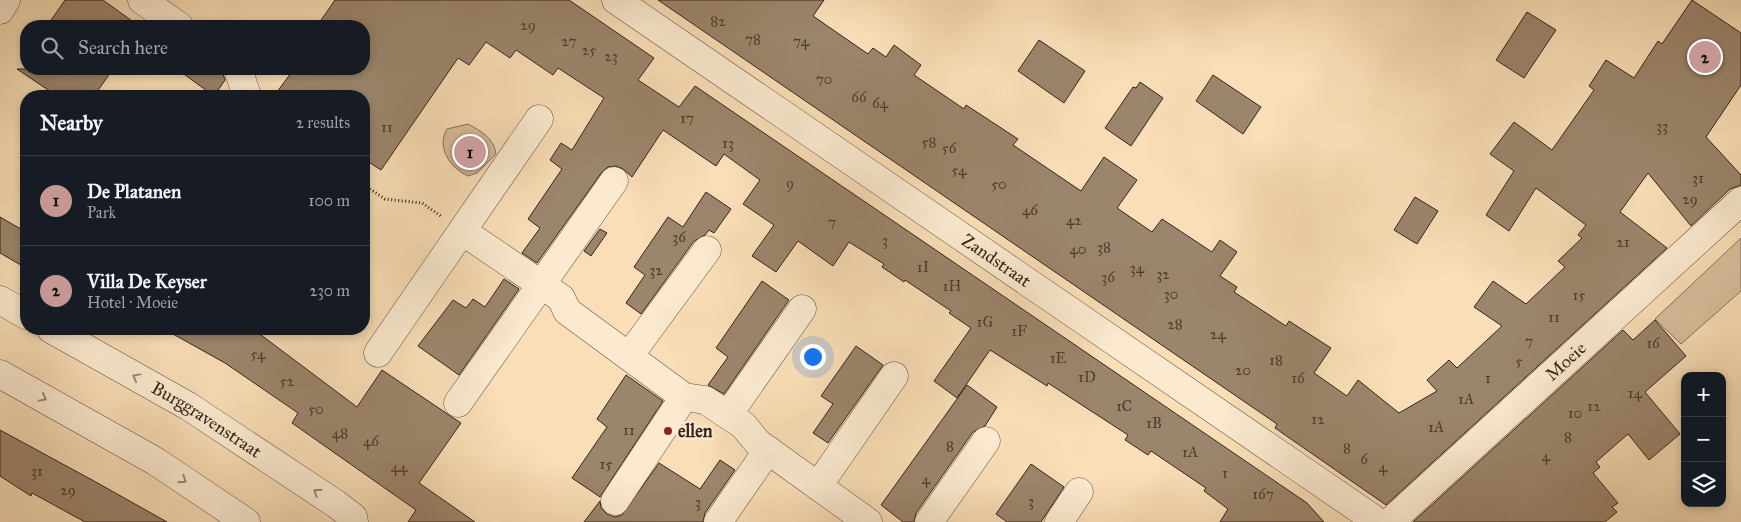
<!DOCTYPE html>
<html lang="en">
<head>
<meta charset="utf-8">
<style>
	:root { --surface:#171b24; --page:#20242c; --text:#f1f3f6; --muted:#9ea1a6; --line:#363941; --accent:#c59692 }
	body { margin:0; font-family:"IM FELL Great Primer",serif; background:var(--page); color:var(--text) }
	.controls { position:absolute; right:15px; bottom:15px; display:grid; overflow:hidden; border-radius:10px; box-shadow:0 2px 8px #0003 }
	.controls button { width:45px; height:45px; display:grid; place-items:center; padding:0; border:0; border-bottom:1px solid var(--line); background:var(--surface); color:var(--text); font:25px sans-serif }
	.you { position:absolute; left:812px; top:356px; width:18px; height:18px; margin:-12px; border:4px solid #fff; border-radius:50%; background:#1a73e8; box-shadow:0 0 0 8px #1a73e833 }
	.badge { display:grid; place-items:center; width:32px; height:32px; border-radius:50%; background:var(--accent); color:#111; font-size:16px; font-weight:700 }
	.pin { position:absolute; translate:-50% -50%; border:2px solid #fff; box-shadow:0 1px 5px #0006 }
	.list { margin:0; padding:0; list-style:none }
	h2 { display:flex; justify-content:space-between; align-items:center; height:65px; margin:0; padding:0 20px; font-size:21px }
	h2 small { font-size:16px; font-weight:400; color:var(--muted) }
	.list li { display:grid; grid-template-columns:32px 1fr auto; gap:15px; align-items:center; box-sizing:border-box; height:90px; padding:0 20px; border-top:1px solid var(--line) }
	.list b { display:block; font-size:19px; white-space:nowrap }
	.list p { margin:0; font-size:16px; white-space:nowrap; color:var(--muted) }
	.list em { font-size:16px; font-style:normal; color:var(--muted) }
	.icon { flex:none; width:28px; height:28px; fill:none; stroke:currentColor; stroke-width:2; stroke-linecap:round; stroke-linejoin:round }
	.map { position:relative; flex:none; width:1741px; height:522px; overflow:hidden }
	.search { position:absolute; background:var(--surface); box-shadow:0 2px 8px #0003; left:20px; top:20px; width:350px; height:55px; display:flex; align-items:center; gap:12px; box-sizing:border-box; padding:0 18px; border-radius:20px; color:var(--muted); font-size:19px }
	.panel { position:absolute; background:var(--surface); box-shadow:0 2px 8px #0003; left:20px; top:90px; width:350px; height:245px; border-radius:20px }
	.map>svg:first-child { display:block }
	.green { fill:#d8be9c; stroke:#87715b }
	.building { fill:#9b856c; stroke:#36241a }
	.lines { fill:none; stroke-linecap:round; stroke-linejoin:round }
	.minor-casing { stroke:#675241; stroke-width:29 }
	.path { stroke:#36241a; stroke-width:3; stroke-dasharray:1 2.5; stroke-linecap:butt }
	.minor { stroke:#fbead0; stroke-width:28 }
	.oneway { stroke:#988775 }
	.poi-dot { fill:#8f2418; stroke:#fbead0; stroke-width:2 }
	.labels { text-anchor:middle; stroke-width:5; stroke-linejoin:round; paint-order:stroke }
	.number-label { font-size:15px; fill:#4f3c2e }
	.street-label { font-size:18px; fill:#36241a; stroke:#fbead0 }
	.poi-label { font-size:18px; font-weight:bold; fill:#36241a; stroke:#fbead0; text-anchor:start }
</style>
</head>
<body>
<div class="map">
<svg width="1741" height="522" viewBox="0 0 1741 522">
	<rect width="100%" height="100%" fill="#f9deb7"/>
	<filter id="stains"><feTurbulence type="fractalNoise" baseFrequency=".004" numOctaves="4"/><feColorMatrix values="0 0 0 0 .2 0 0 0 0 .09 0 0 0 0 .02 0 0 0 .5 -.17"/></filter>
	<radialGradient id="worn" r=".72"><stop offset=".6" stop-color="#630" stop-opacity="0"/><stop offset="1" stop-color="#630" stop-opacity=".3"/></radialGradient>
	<g class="green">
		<path d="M468 124C481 131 494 138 496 154L477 173 468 176C450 168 436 147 447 129Z"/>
		<polygon points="1741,238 1741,291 1681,344 1655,319"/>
	</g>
	<g class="building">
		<polygon points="65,0 103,0 139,26 47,26"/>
		<polygon points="335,0 569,0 654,58 638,80 679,107 695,86 1307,503 1324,522 1220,522 1228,509 1204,491 1206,488 1151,451 1148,455 1125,440 1128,435 1048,383 1047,386 990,350 957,398 934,381 971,328 949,313 951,311 905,280 904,282 882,267 884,264 849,242 833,266 798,241 776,272 752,256 774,225 743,204 760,180 724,154 716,166 663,130 632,177 623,169 616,166 608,167 602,172 537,263 522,253 540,228 528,219 562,169 550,160 561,143 572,150 604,98 558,68 553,75 516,50 510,58 486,42 469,65 458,58 381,170 364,159 364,96 274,96 294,69 364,69 364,26 317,26"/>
		<polygon points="658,0 824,0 813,16 868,54 873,48 886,57 894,45 921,65 914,75 964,109 966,105 1018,139 1013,145 1081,191 1104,157 1137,180 1117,208 1152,232 1162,219 1212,252 1220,240 1237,252 1220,276 1237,287 1234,292 1286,326 1289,321 1331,348 1314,373 1347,396 1358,380 1399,413 1437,391 1427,380 1449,360 1457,368 1502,326 1474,307 1493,281 1526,304 1565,267 1558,261 1582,238 1578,235 1586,225 1536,188 1509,231 1486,215 1514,171 1490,154 1514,122 1552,150 1594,90 1589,86 1606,60 1634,78 1658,41 1662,44 1692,0 1741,33 1741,85 1706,137 1741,175 1741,185 1730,189 1691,226 1648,173 1620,212 1667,248 1386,505 1275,428 1277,424"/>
		<polygon points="1527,12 1556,30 1524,78 1496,60"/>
		<polygon points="1039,40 1085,71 1064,103 1018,71"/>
		<polygon points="17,69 113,69 94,96 57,96"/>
		<polygon points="177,69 216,69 223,74 225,80 214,96"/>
		<polygon points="1213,75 1261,107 1243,134 1196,101"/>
		<polygon points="1140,82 1163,98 1131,146 1105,128 1133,87 1136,88"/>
		<polygon points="706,192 731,209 714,233 709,230 705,235 694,241 641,314 626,303 645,275 634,267 668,217 683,227"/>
		<polygon points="1415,197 1438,211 1417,244 1394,230"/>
		<polygon points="0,217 26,232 26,268 0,253"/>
		<polygon points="600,229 607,233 591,256 584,251"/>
		<polygon points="504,279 519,289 459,375 418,346 453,300 466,308 473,299 485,307"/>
		<polygon points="762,281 789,300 724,394 708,385 728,357 716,348"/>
		<polygon points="1655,320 1686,356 1645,392 1680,434 1649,460 1628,434 1596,462 1600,467 1593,473 1618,503 1612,507 1617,512 1605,522 1413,522 1623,330 1633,340"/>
		<polygon points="164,329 253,329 357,407 382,370 461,423 419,483 475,522 408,522 416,510 292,423 298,413 225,363"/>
		<polygon points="856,346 883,365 828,443 813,433 833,404 821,396"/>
		<polygon points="626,375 663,401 600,497 572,478 607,427 597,419"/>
		<polygon points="967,385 997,407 985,426 973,432 916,513 914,522 903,522 881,505"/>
		<polygon points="0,430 94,481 167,522 85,522 32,493 31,496 0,476"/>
		<polygon points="720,460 735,470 705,513 703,522 584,522 600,501 601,508 607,514 615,517 622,515 659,463 700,489"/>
		<polygon points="1031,464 1064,487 1041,522 1007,522 996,514"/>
	</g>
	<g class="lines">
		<g class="minor-casing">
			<g id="minor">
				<polyline points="142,0 179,26"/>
				<path id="s1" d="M616 0 1378 522"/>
				<polyline points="0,10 6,0"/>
				<polyline points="238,69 247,96"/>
				<polyline points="462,231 561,298 567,311 684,397 705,400 743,425 758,443 868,522"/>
				<polyline points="0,300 26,315"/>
				<path id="s2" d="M51 329 188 406 336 504 353 517 354 522"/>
				<polyline points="378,353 539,119"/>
				<polyline points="629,356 707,250"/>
				<polyline points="0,374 155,461 246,522"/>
				<polyline points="458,403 614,181"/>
				<polyline points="728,415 802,309"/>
				<polyline points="818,486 894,376"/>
				<polyline points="615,501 684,397"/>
				<polyline points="718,522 768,450"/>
				<polyline points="929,522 986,441"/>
				<polyline points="1059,522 1079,492"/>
				<path id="s3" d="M1390 522 1741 201"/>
			</g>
		</g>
		<polyline class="path" points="364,185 385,199 422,203 441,216"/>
		<use href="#minor" class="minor"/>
	</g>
	<defs><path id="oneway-chevron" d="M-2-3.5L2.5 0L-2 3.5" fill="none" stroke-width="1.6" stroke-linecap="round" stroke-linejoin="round" transform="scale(1.25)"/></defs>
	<g class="oneway">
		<use href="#oneway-chevron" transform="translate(136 377) rotate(-151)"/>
		<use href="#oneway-chevron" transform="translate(43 398) rotate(29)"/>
		<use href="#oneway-chevron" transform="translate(183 480) rotate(34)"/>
		<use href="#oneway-chevron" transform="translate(317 492) rotate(-147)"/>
	</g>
	<circle class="poi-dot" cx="668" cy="431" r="5"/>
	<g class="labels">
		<g class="number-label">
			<text x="718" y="26">82</text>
			<text x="528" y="30">29</text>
			<text x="753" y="44">78</text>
			<text x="569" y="46">27</text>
			<text x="801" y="46">74</text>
			<text x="589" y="55">25</text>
			<text x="611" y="61">23</text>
			<text x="824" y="84">70</text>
			<text x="859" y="102">66</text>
			<text x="880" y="108">64</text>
			<text x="687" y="123">17</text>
			<text x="1662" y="131">33</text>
			<text x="387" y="132">11</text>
			<text x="929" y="147">58</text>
			<text x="728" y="148">13</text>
			<text x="949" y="153">56</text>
			<text x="959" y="175">54</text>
			<text x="1698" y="183">31</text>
			<text x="790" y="188">9</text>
			<text x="999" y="189">50</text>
			<text x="1690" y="204">29</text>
			<text x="1030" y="215">46</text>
			<text x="1074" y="225">42</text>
			<text x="832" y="227">7</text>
			<text x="679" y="242">36</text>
			<text x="885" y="245">3</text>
			<text x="1623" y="247">21</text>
			<text x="1104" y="252">38</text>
			<text x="1078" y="254">40</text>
			<text x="923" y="272">1I</text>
			<text x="1137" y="273">34</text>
			<text x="656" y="275">32</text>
			<text x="1163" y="279">32</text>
			<text x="1108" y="282">36</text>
			<text x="952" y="291">1H</text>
			<text x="1171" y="299">30</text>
			<text x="1579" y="300">15</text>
			<text x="1554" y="322">11</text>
			<text x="985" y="327">1G</text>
			<text x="1175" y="329">28</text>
			<text x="1019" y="336">1F</text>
			<text x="1218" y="339">24</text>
			<text x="1529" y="346">7</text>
			<text x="1653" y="348">16</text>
			<text x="258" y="359">54</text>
			<text x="1058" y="363">1E</text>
			<text x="1276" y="365">18</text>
			<text x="1519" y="366">5</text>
			<text x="1243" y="375">20</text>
			<text x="1087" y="382">1D</text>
			<text x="1298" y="383">16</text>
			<text x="1488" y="383">1</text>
			<text x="287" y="386">52</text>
			<text x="1635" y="398">14</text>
			<text x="1466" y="404">1A</text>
			<text x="1124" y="411">1C</text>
			<text x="1594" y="411">12</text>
			<text x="316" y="414">50</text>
			<text x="1575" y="418">10</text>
			<text x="1318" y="424">12</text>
			<text x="1154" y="428">1B</text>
			<text x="1436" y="432">1A</text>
			<text x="629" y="435">11</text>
			<text x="340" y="438">48</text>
			<text x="1568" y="442">8</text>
			<text x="371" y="446">46</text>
			<text x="950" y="451">8</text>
			<text x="1347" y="453">8</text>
			<text x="1190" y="457">1A</text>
			<text x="1546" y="461">4</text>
			<text x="1364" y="464">6</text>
			<text x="606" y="469">15</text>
			<text x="399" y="472">44</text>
			<text x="1383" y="472">4</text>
			<text x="37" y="476">31</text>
			<text x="1225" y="478">1</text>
			<text x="926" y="484">4</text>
			<text x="68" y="495">29</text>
			<text x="1263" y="499">167</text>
			<text x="1031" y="506">3</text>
			<text x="698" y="507">3</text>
		</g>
		<g class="street-label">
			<text dy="6" stroke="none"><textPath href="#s1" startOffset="461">Zandstraat</textPath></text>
			<text dy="6" stroke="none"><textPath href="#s3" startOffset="238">Moeie</textPath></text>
			<text dy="6" stroke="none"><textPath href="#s2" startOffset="180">Burggravenstraat</textPath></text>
		</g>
		<g class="poi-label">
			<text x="678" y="437">ellen</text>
		</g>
	</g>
	<rect width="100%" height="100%" filter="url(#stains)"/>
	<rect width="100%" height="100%" fill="url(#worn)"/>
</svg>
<div class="controls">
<button>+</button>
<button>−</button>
<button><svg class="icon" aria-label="layers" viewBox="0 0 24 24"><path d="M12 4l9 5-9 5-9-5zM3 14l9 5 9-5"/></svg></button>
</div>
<div class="you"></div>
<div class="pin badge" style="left:470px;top:152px">1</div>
<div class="pin badge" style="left:1705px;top:57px">2</div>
<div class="search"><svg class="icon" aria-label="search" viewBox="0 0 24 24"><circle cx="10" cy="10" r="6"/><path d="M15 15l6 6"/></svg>Search here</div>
<section class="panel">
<h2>Nearby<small>2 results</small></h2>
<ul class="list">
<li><span class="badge">1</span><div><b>De Platanen</b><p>Park</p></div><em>100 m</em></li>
<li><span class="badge">2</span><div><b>Villa De Keyser</b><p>Hotel · Moeie</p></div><em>230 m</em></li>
</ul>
</section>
</div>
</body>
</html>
